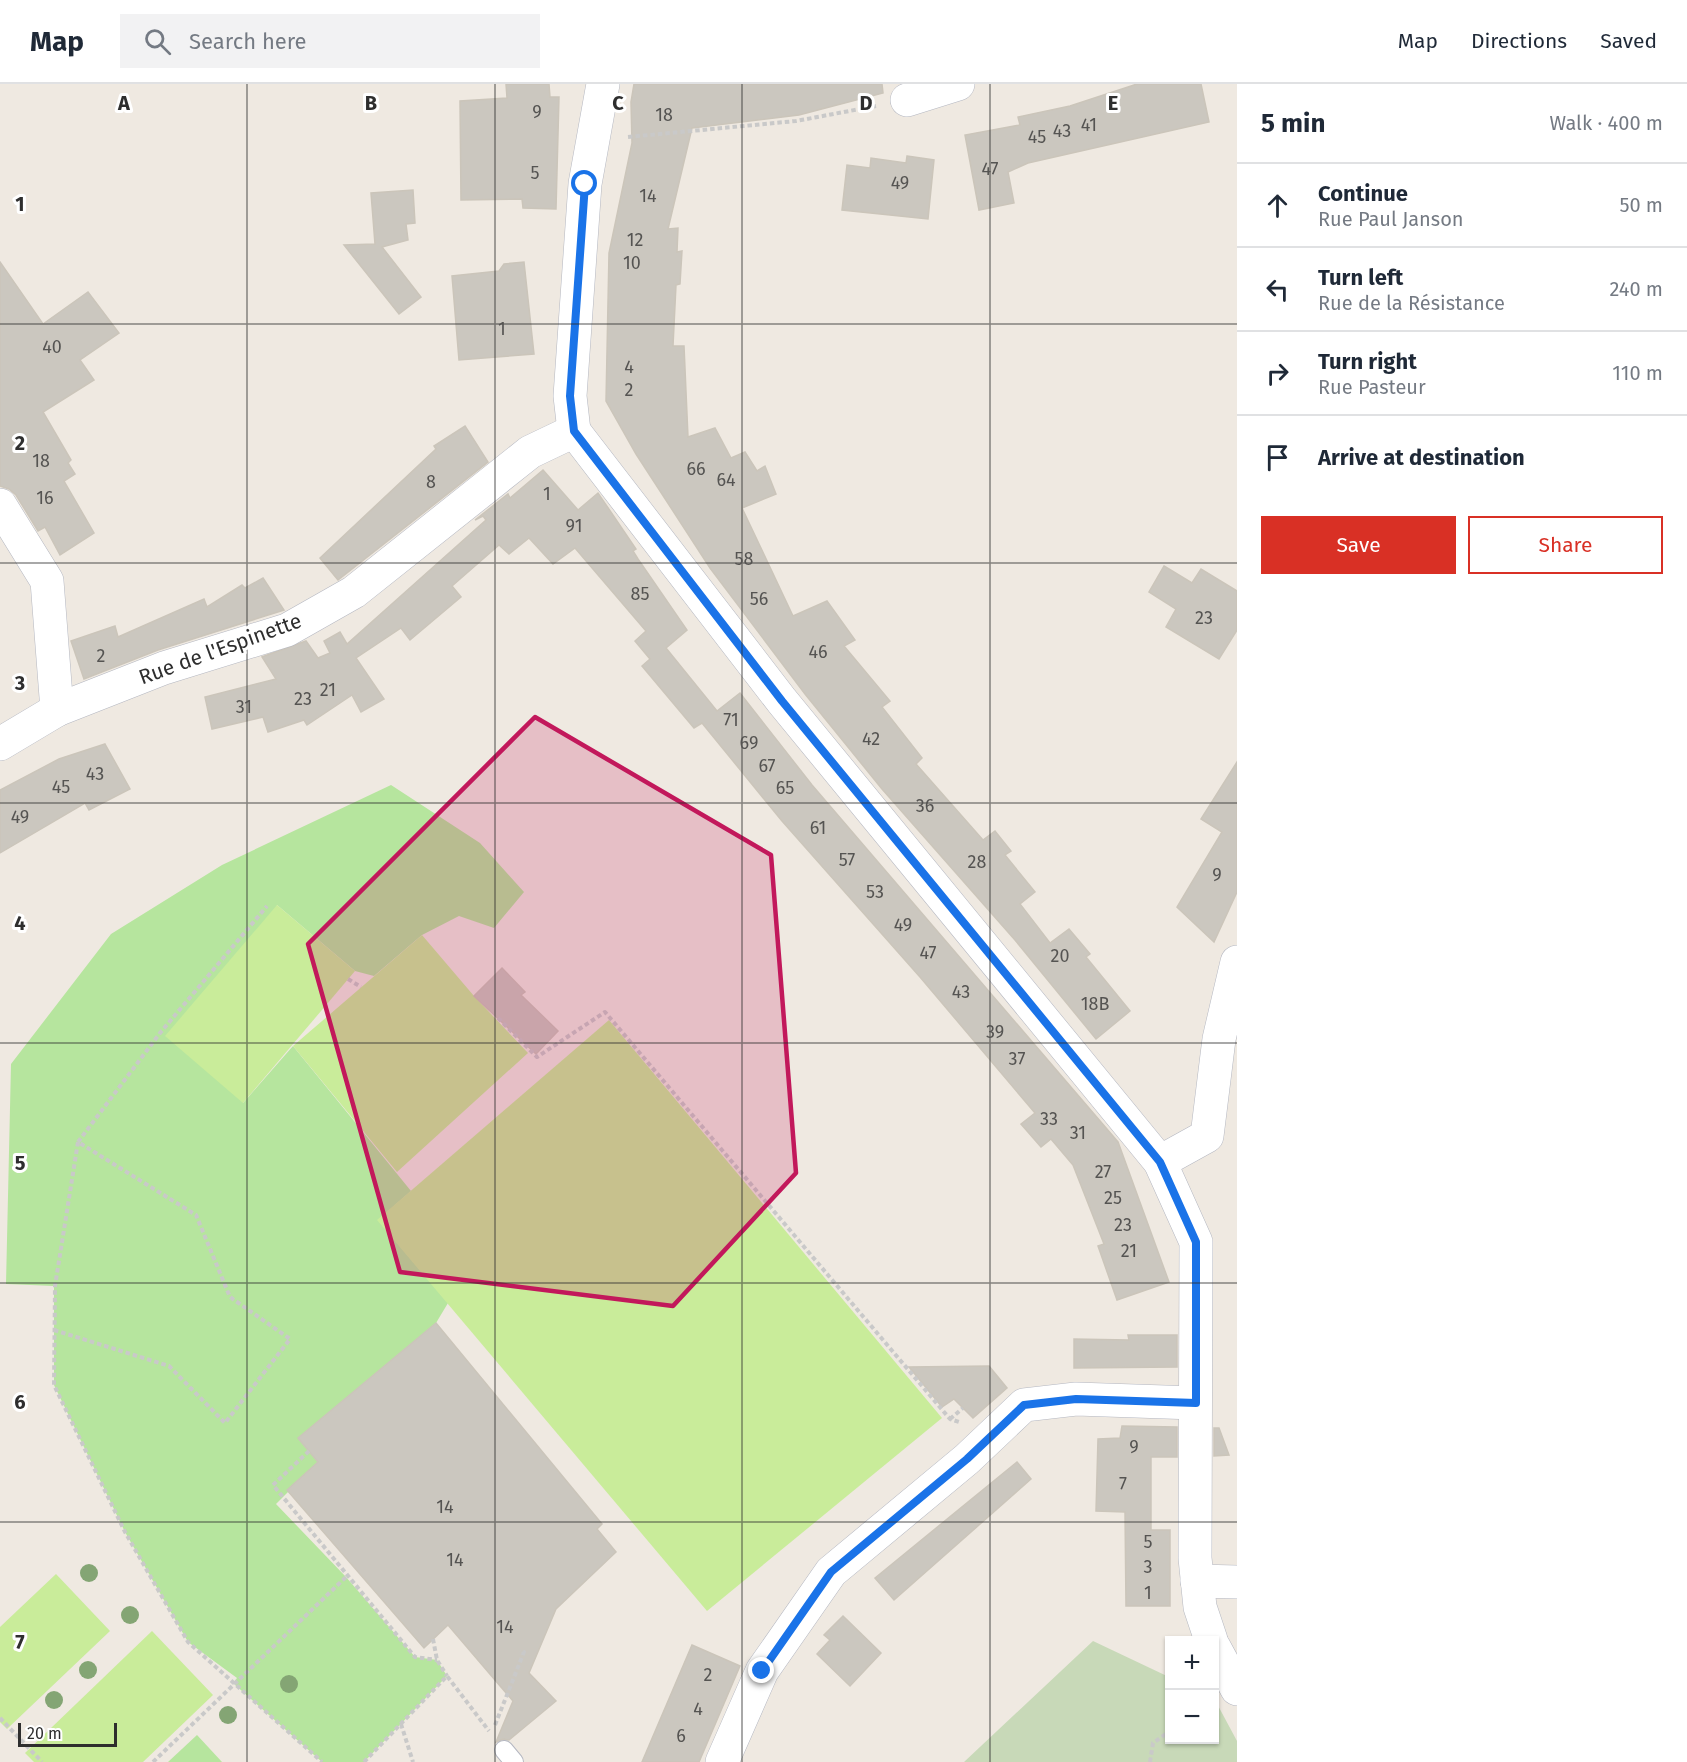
<!DOCTYPE html>
<html lang="en">
<head>
<meta charset="utf-8">
<style>
	:root { --surface:#fff; --page:#f2f2f3; --text:#1f2937; --muted:#747a83; --line:#e0e1e3; --accent:#d93025 }
	body { margin:0; font-family:"Fira Sans",sans-serif; background:var(--page); color:var(--text) }
	.controls { position:absolute; right:18px; bottom:18px; display:grid; overflow:hidden; border-radius:0px; box-shadow:0 2px 4px #0004 }
	.controls button { width:54px; height:54px; display:grid; place-items:center; padding:0; border:0; border-bottom:2px solid var(--line); background:var(--surface); color:var(--text); font:30px sans-serif }
	.scale { position:absolute; left:18px; bottom:15px; width:99px; box-sizing:border-box; padding-left:6px; border:3px solid #2e2e2e; border-top:0; font-size:16px; line-height:21px; white-space:nowrap; color:#2e2e2e; -webkit-text-stroke:4px #fff; paint-order:stroke }
	.stop { position:absolute; width:18px; height:18px; margin:-14px; border:4px solid #1a73e8; border-radius:50%; background:#fff }
	.stop.end { background:#1a73e8; border-color:#fff; box-shadow:0 2px 6px #0008 }
	.list { margin:0; padding:0; list-style:none }
	h2 { display:flex; justify-content:space-between; align-items:center; height:78px; margin:0; padding:0 24px; font-size:26px }
	h2 small { font-size:20px; font-weight:400; color:var(--muted) }
	.list li { display:grid; grid-template-columns:39px 1fr auto; gap:18px; align-items:center; box-sizing:border-box; height:84px; padding:0 24px; border-top:2px solid var(--line) }
	.list b { display:block; font-size:22px; white-space:nowrap }
	.list p { margin:0; font-size:20px; white-space:nowrap; color:var(--muted) }
	.list em { font-size:20px; font-style:normal; color:var(--muted) }
	.actions { display:flex; gap:12px; padding:18px 24px }
	.actions a { flex:1; padding:14px 0; border:2px solid var(--accent); border-radius:0px; text-align:center; font-size:21px; color:var(--accent) }
	.actions .main { background:var(--accent); color:#fff }
	.icon { flex:none; width:33px; height:33px; fill:none; stroke:currentColor; stroke-width:2; stroke-linecap:round; stroke-linejoin:round }
	.map { position:relative; flex:none; width:1237px; height:1678px; overflow:hidden }
	header { display:flex; align-items:center; gap:36px; box-sizing:border-box; height:84px; padding:0 30px; background:var(--surface); border-bottom:2px solid var(--line) }
	header strong { font-size:28px }
	nav { display:flex; gap:33px; margin-inline-start:auto; font-size:21px }
	.search { width:420px; height:54px; background:var(--page); display:flex; align-items:center; gap:15px; box-sizing:border-box; padding:0 21px; border-radius:0px; color:var(--muted); font-size:22px }
	main { display:flex }
	aside { flex:1; background:var(--surface) }
	.map>svg:first-child { display:block }
	.green { fill:#b6e59e }
	.cemetery { fill:#c8d9b8 }
	.pitch { fill:#c9ec9a }
	.building { fill:#cbc7bf; stroke:#cbc5ba; stroke-width:1.5 }
	.lines { fill:none; stroke-linecap:round; stroke-linejoin:round }
	.lane-casing { stroke:#b4b7c1; stroke-width:20 }
	.street-casing { stroke:#b4b7c1; stroke-width:34 }
	.path { stroke:#c9c9c9; stroke-width:4; stroke-dasharray:4.5 3; stroke-linecap:butt }
	.lane { stroke:#fff; stroke-width:18 }
	.street { stroke:#fff; stroke-width:33 }
	.tree { fill:#84a574 }
	.route { stroke:#1a73e8; stroke-width:8 }
	.marked { fill:#c2185b; fill-opacity:0.2; stroke:#c2185b; stroke-width:4.5; stroke-linejoin:round }
	.grid { fill:none; stroke:#2e2e2e; stroke-width:1.5; stroke-opacity:0.55 }
	.labels { text-anchor:middle; stroke-width:6; stroke-linejoin:round; paint-order:stroke }
	.number-label { font-size:18px; fill:#555452 }
	.street-label { font-size:21px; fill:#2e2e2e; stroke:#fff }
	.grid-label { font-size:20px; text-anchor:middle; font-weight:bold; fill:#2e2e2e; stroke:#fff; stroke-width:6; stroke-linejoin:round; paint-order:stroke }
</style>
</head>
<body>
<header>
<strong>Map</strong>
<div class="search"><svg class="icon" aria-label="search" viewBox="0 0 24 24"><circle cx="10" cy="10" r="6"/><path d="M15 15l6 6"/></svg>Search here</div>
<nav><a>Map</a><a>Directions</a><a>Saved</a></nav>
</header>
<main>
<div class="map">
<svg width="1237" height="1678" viewBox="0 0 1237 1678">
	<rect width="100%" height="100%" fill="#efe9e1"/>
	<g class="green">
		<polygon points="391,701 480,759 524,808 494,844 459,832 422,851 374,892 355,887 277,821 243,1019 293,962 411,1107 378,1136 448,1219 436,1239 298,1354 318,1378 276,1420 346,1493 415,1573 437,1576 447,1592 364,1678 322,1678 233,1599 237,1594 188,1558 125,1448 54,1301 54,1202 6,1200 11,980 111,850 222,781"/>
		<polygon points="197,1651 222,1678 168,1678"/>
	</g>
	<polygon class="cemetery" points="1093,1557 1169,1593 1170,1656 1214,1656 1215,1616 1237,1657 1237,1678 964,1678"/>
	<g class="pitch">
		<polygon points="277,821 355,887 243,1019 165,952"/>
		<polygon points="422,851 474,912 528,969 397,1088 293,962"/>
		<polygon points="609,936 942,1334 707,1527 377,1136"/>
		<polygon points="56,1490 110,1547 7,1645 0,1638 0,1543"/>
		<polygon points="152,1547 213,1611 143,1678 34,1678 25,1669"/>
	</g>
	<g class="building">
		<polygon points="506,0 549,0 550,13 559,13 556,125 523,124 522,115 461,116 460,17 507,14"/>
		<polygon points="634,0 882,0 883,9 799,31 692,44 668,145 678,144 677,168 682,167 680,200 676,201 673,262 684,262 688,353 715,344 731,374 745,368 757,387 765,382 776,410 742,424 793,532 827,517 855,556 844,562 890,617 882,623 922,674 916,680 983,756 995,747 1011,767 1005,771 1035,808 1020,820 1050,859 1069,845 1090,870 1086,873 1130,927 1096,955 1015,856 882,705 805,610 710,484 636,370 606,317 609,169 632,59 631,18"/>
		<polygon points="1137,0 1201,0 1209,38 1028,79 1008,88 1014,119 979,126 965,51 1020,41 1018,33 1070,22"/>
		<polygon points="907,72 934,76 928,135 842,126 847,81 870,84 871,74 906,79"/>
		<polygon points="413,106 415,139 406,140 408,156 382,163 421,213 399,230 344,161 375,160 371,109"/>
		<polygon points="0,178 43,240 88,208 119,249 80,276 94,296 43,328 71,376 68,379 75,390 64,397 94,449 60,471 45,443 38,447 16,411 9,405 0,402"/>
		<polygon points="524,178 534,270 459,276 452,192 499,187 504,180"/>
		<polygon points="465,342 488,378 338,496 320,474 436,365 434,362"/>
		<polygon points="543,386 578,426 598,409 636,465 633,467 638,475 687,546 666,564 717,627 740,609 812,701 1118,1058 1169,1198 1117,1216 1098,1162 1104,1160 1073,1081 1051,1055 1041,1063 1021,1040 1035,1029 920,893 782,737 702,639 694,644 642,582 650,575 635,557 646,547 575,464 553,480 529,454 509,470 499,461 452,502 461,513 410,556 401,544 356,574 384,615 361,628 352,611 307,641 304,636 268,648 263,633 212,645 205,613 276,595 262,573 306,557 318,574 330,569 324,557 340,548 347,560 486,436 483,432 475,436 508,410 510,414"/>
		<polygon points="1164,482 1192,499 1201,485 1237,507 1237,546 1219,575 1166,543 1176,525 1149,508"/>
		<polygon points="263,494 284,526 158,566 84,595 71,557 115,542 118,553 204,515 207,523 242,501 245,504"/>
		<polygon points="105,660 130,705 89,726 85,719 0,769 0,706 59,675"/>
		<polygon points="1237,678 1237,808 1214,858 1177,823 1222,748 1201,735"/>
		<polygon points="502,884 525,908 521,911 558,947 536,970 474,912"/>
		<polygon points="436,1239 602,1440 597,1445 616,1468 556,1525 529,1589 556,1617 509,1656 503,1655 496,1658 513,1617 448,1541 424,1564 287,1406 318,1378 298,1354"/>
		<polygon points="1128,1251 1177,1251 1177,1283 1074,1284 1074,1255 1129,1256"/>
		<polygon points="989,1282 1007,1304 973,1334 954,1315 942,1323 909,1283"/>
		<polygon points="1122,1342 1177,1343 1177,1373 1151,1373 1151,1446 1170,1446 1170,1522 1126,1522 1125,1428 1096,1427 1098,1355 1120,1354"/>
		<polygon points="1214,1344 1219,1344 1229,1371 1214,1372"/>
		<polygon points="1017,1378 1031,1395 894,1516 875,1494"/>
		<polygon points="843,1532 881,1569 850,1602 817,1570 830,1556 824,1551"/>
		<polygon points="692,1561 740,1582 699,1678 642,1678"/>
	</g>
	<g class="lines">
		<g class="lane-casing">
			<polyline id="lane" points="504,1666 514,1678"/>
		</g>
		<g class="street-casing">
			<g id="street">
				<polyline points="907,16 958,0"/>
				<polyline points="574,347 782,617 1160,1078 1196,1158 1195,1474 1200,1523 1211,1556"/>
				<polyline points="574,347 570,312 585,100 603,0"/>
				<polyline points="0,421 47,497 57,626"/>
				<polyline points="0,660 57,626 164,584 287,546 354,508 530,368 574,347"/>
				<polyline points="1160,1078 1207,1052 1219,955 1237,878"/>
				<polyline points="1197,1497 1237,1498"/>
				<polyline points="1214,1563 1237,1605"/>
				<polyline points="722,1678 762,1587 831,1488 967,1375 1024,1321 1076,1315 1195,1319"/>
			</g>
		</g>
		<g class="path">
			<polyline points="628,53 796,37 876,22"/>
			<polyline points="348,895 361,903"/>
			<polyline points="498,934 537,973 605,928 950,1335 959,1338"/>
			<polyline points="78,1058 160,949 267,822"/>
			<polyline points="54,1246 169,1282 225,1339 290,1255 230,1213 196,1131 78,1058 55,1202 54,1301 125,1448 188,1558 322,1678"/>
			<polyline points="950,1335 963,1324"/>
			<polyline points="309,1367 273,1401 415,1573 437,1576"/>
			<polyline points="433,1555 437,1576 447,1592"/>
			<polyline points="0,1634 42,1678"/>
			<polyline points="401,1640 413,1678"/>
			<polyline points="495,1641 524,1568 520,1567"/>
			<polyline points="153,1678 346,1493"/>
			<polyline points="364,1678 447,1592 489,1647"/>
			<polyline points="1150,1678 1153,1659 1170,1647"/>
		</g>
		<use href="#lane" class="lane"/>
		<use href="#street" class="street"/>
	</g>
	<g class="tree">
		<circle cx="89" cy="1489" r="9"/>
		<circle cx="130" cy="1531" r="9"/>
		<circle cx="88" cy="1586" r="9"/>
		<circle cx="289" cy="1600" r="9"/>
		<circle cx="54" cy="1616" r="9"/>
		<circle cx="228" cy="1631" r="9"/>
	</g>
	<g class="lines">
		<polyline class="route" points="585,100 570,312 574,347 782,617 1160,1078 1196,1158 1196,1319 1076,1315 1024,1321 967,1375 831,1488 762,1587"/>
	</g>
	<path class="marked" d="M535 633 771 771 796 1089 673 1222 400 1188 308 860Z"/>
	<path class="grid" d="M247 0V1678M495 0V1678M742 0V1678M990 0V1678M0 240H1237M0 479H1237M0 719H1237M0 959H1237M0 1199H1237M0 1438H1237"/>
	<g class="labels">
		<g class="number-label">
			<text x="537" y="34">9</text>
			<text x="664" y="37">18</text>
			<text x="1089" y="47">41</text>
			<text x="1062" y="53">43</text>
			<text x="1037" y="59">45</text>
			<text x="990" y="91">47</text>
			<text x="535" y="95">5</text>
			<text x="900" y="105">49</text>
			<text x="648" y="118">14</text>
			<text x="635" y="162">12</text>
			<text x="632" y="185">10</text>
			<text x="502" y="251">1</text>
			<text x="52" y="269">40</text>
			<text x="629" y="289">4</text>
			<text x="629" y="312">2</text>
			<text x="41" y="383">18</text>
			<text x="696" y="391">66</text>
			<text x="726" y="402">64</text>
			<text x="431" y="404">8</text>
			<text x="547" y="416">1</text>
			<text x="45" y="420">16</text>
			<text x="574" y="448">91</text>
			<text x="744" y="481">58</text>
			<text x="640" y="516">85</text>
			<text x="759" y="521">56</text>
			<text x="1204" y="540">23</text>
			<text x="818" y="574">46</text>
			<text x="101" y="578">2</text>
			<text x="328" y="612">21</text>
			<text x="303" y="621">23</text>
			<text x="244" y="629">31</text>
			<text x="731" y="642">71</text>
			<text x="871" y="661">42</text>
			<text x="749" y="665">69</text>
			<text x="767" y="688">67</text>
			<text x="95" y="696">43</text>
			<text x="61" y="709">45</text>
			<text x="785" y="710">65</text>
			<text x="925" y="728">36</text>
			<text x="20" y="739">49</text>
			<text x="818" y="750">61</text>
			<text x="847" y="782">57</text>
			<text x="977" y="784">28</text>
			<text x="1217" y="797">9</text>
			<text x="875" y="814">53</text>
			<text x="903" y="847">49</text>
			<text x="928" y="875">47</text>
			<text x="1060" y="878">20</text>
			<text x="961" y="914">43</text>
			<text x="1095" y="926">18B</text>
			<text x="995" y="954">39</text>
			<text x="1017" y="981">37</text>
			<text x="1049" y="1041">33</text>
			<text x="1078" y="1055">31</text>
			<text x="1103" y="1094">27</text>
			<text x="1113" y="1120">25</text>
			<text x="1123" y="1147">23</text>
			<text x="1129" y="1173">21</text>
			<text x="1134" y="1369">9</text>
			<text x="1123" y="1406">7</text>
			<text x="445" y="1429">14</text>
			<text x="1148" y="1464">5</text>
			<text x="455" y="1482">14</text>
			<text x="1148" y="1489">3</text>
			<text x="1148" y="1515">1</text>
			<text x="505" y="1549">14</text>
			<text x="708" y="1597">2</text>
			<text x="698" y="1631">4</text>
			<text x="681" y="1658">6</text>
		</g>
		<g class="street-label">
			<text transform="translate(220 565) rotate(-20)" y="7">Rue de l'Espinette</text>
		</g>
	</g>
	<g class="grid-label">
		<text x="124" y="26">A</text>
		<text x="371" y="26">B</text>
		<text x="618" y="26">C</text>
		<text x="866" y="26">D</text>
		<text x="1113" y="26">E</text>
		<text x="20" y="127">1</text>
		<text x="20" y="366">2</text>
		<text x="20" y="606">3</text>
		<text x="20" y="846">4</text>
		<text x="20" y="1086">5</text>
		<text x="20" y="1325">6</text>
		<text x="20" y="1565">7</text>
	</g>
</svg>
<div class="controls">
<button>+</button>
<button>−</button>
</div>
<div class="scale">20 m</div>
<div class="stop" style="left:585px;top:100px"></div>
<div class="stop end" style="left:762px;top:1587px"></div>
</div>
<aside>
<h2>5 min<small>Walk · 400 m</small></h2>
<ul class="list">
<li><svg class="icon" aria-label="ahead" viewBox="0 0 24 24"><path d="M12 20V5M6 11l6-6 6 6"/></svg><div><b>Continue</b><p>Rue Paul Janson</p></div><em>50 m</em></li>
<li><svg class="icon" aria-label="left" viewBox="0 0 24 24"><path d="M17 20v-9H6M10 6l-5 5 5 5"/></svg><div><b>Turn left</b><p>Rue de la Résistance</p></div><em>240 m</em></li>
<li><svg class="icon" aria-label="right" viewBox="0 0 24 24"><path d="M7 20v-9h11M14 6l5 5-5 5"/></svg><div><b>Turn right</b><p>Rue Pasteur</p></div><em>110 m</em></li>
<li><svg class="icon" aria-label="arrive" viewBox="0 0 24 24"><path d="M6 21V4h12l-3 4 3 4H6"/></svg><div><b>Arrive at destination</b></div></li>
</ul>
<div class="actions"><a class="main">Save</a><a>Share</a></div>
</aside>
</main>
</body>
</html>
